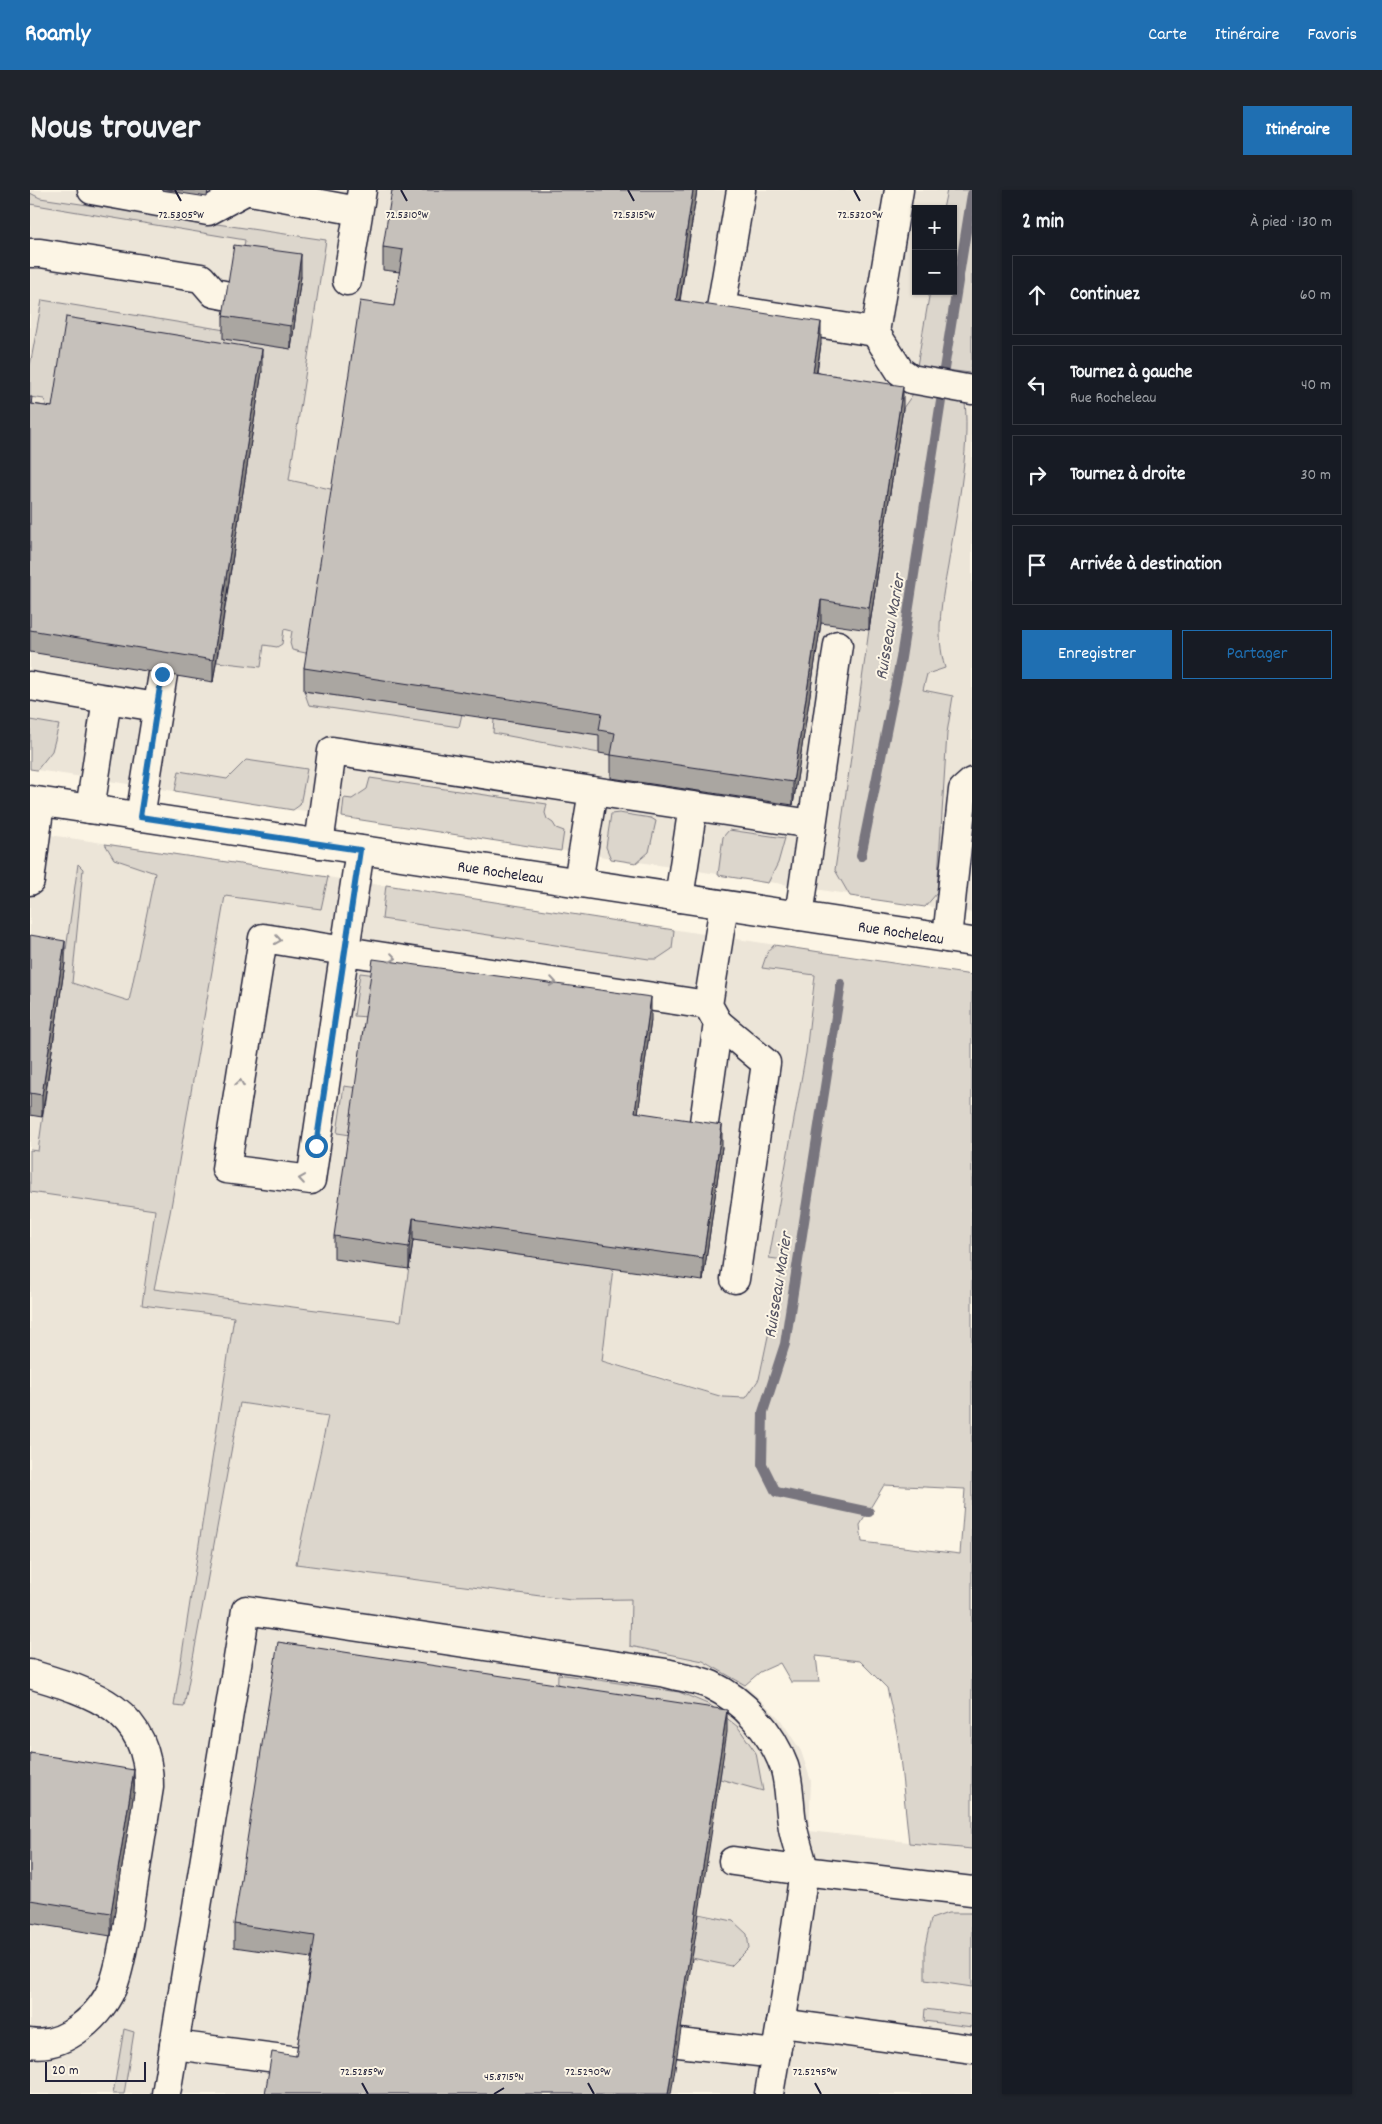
<!DOCTYPE html>
<html lang="fr">
<head>
<meta charset="utf-8">
<style>
	:root { --surface:#171b24; --page:#20242c; --text:#f1f3f6; --muted:#9ea1a6; --line:#363941; --accent:#1f6fb2 }
	body { margin:0; font-family:Dekko,sans-serif; background:var(--page); color:var(--text) }
	.controls { position:absolute; right:15px; top:15px; display:grid; overflow:hidden; border-radius:0px; box-shadow:0 1px 4px #0004 }
	.controls button { width:45px; height:45px; display:grid; place-items:center; padding:0; border:0; border-bottom:1px solid var(--line); background:var(--surface); color:var(--text); font:25px sans-serif }
	.scale { position:absolute; left:15px; bottom:12px; width:101px; box-sizing:border-box; padding-left:5px; border:2px solid #22223b; border-top:0; font-size:14px; line-height:18px; white-space:nowrap; color:#22223b; -webkit-text-stroke:4px #fcf5e5; paint-order:stroke }
	.stop { position:absolute; width:15px; height:15px; margin:-11px; border:4px solid #1f6fb2; border-radius:50%; background:#fff }
	.stop.end { background:#1f6fb2; border-color:#fff; box-shadow:0 1px 5px #0008 }
	.list { margin:0; padding:0; list-style:none }
	h2 { display:flex; justify-content:space-between; align-items:center; height:65px; margin:0; padding:0 20px; font-size:21px }
	h2 small { font-size:16px; font-weight:400; color:var(--muted) }
	.list li { display:grid; grid-template-columns:32px 1fr auto; gap:15px; align-items:center; box-sizing:border-box; height:80px; margin:0 10px 10px; padding:0 10px; border:1px solid var(--line); border-radius:0px }
	.list b { display:block; font-size:19px; white-space:nowrap }
	.list p { margin:0; font-size:16px; white-space:nowrap; color:var(--muted) }
	.list em { font-size:16px; font-style:normal; color:var(--muted) }
	.actions { display:flex; gap:10px; padding:15px 20px }
	.actions a { flex:1; padding:11px 0; border:1px solid var(--accent); border-radius:0px; text-align:center; font-size:18px; color:var(--accent) }
	.actions .main { background:var(--accent); color:#fff }
	.icon { flex:none; width:28px; height:28px; fill:none; stroke:currentColor; stroke-width:2; stroke-linecap:round; stroke-linejoin:round }
	.map { position:relative; flex:none; width:942px; height:1904px; overflow:hidden; border-radius:0px }
	header { display:flex; align-items:center; gap:30px; box-sizing:border-box; height:70px; padding:0 25px; background:var(--accent); color:#fff }
	header strong { font-size:24px }
	nav { display:flex; gap:28px; margin-inline-start:auto; font-size:18px }
	.intro { display:flex; align-items:center; justify-content:space-between; box-sizing:border-box; height:120px; padding:0 30px }
	h1 { margin:0; font-size:35px }
	.button { padding:12px 22px; border-radius:0px; background:var(--accent); color:#fff; font-size:18px; font-weight:700 }
	main { display:flex; gap:30px; padding:0 30px }
	aside { flex:1; background:var(--surface); border-radius:0px; box-shadow:0 1px 4px #0004 }
	.map>svg:first-child { display:block }
	.built { fill:#ece5d8; fill-rule:evenodd }
	.green { fill:#dcd6cc; stroke:#7f7c84; fill-rule:evenodd }
	.lines { fill:none; stroke-linecap:round; stroke-linejoin:round }
	.stream { stroke:#78757e; stroke-width:10 }
	.minor-casing { stroke:#22223b; stroke-width:31 }
	.minor { stroke:#fcf5e5; stroke-width:28 }
	.wall { fill:#aaa6a1; stroke:#22223b }
	.shaded-wall { fill:#8b8783; stroke:#22223b }
	.building { fill:#c6c1bb; stroke:#22223b }
	.oneway { stroke:#9a9698 }
	.route { stroke:#1f6fb2; stroke-width:6 }
	.ticks { fill:none; stroke:#22223b; stroke-width:2 }
	.labels { text-anchor:middle; stroke-width:4; stroke-linejoin:round; paint-order:stroke }
	.street-label { font-size:16px; fill:#22223b; stroke:#fcf5e5 }
	.water-label { font-size:18px; font-style:italic; fill:#545362; stroke:#fcf5e5 }
	.ticks-label { font-size:12px; text-anchor:middle; fill:#22223b; stroke:#fcf5e5; stroke-width:4; stroke-linejoin:round; paint-order:stroke }
</style>
</head>
<body>
<header>
<strong>Roamly</strong>
<nav><a>Carte</a><a>Itinéraire</a><a>Favoris</a></nav>
</header>
<div class="intro"><h1>Nous trouver</h1><a class="button">Itinéraire</a></div>
<main>
<div class="map">
<svg width="942" height="1904" viewBox="0 0 942 1904">
	<rect width="100%" height="100%" fill="#fcf5e5"/>
	<filter id="ink" filterUnits="userSpaceOnUse"><feTurbulence type="fractalNoise" baseFrequency=".02" numOctaves="2"/><feDisplacementMap in="SourceGraphic" scale="10" xChannelSelector="R" yChannelSelector="G"/><feConvolveMatrix kernelMatrix="1 2 1 2 8 2 1 2 1" color-interpolation-filters="sRGB"/></filter>
	<g filter="url(#ink)">
		<g class="built">
			<path d="M0 0H942V723L0 579ZM886 19H923V101H886Z"/>
			<polygon points="0,642 786,761 776,863 739,1068 754,1070 729,1189 717,1208 693,1207 628,1186 519,1156 199,1211 298,1226 267,1374 541,1410 601,1409 600,1456 673,1471 715,1495 750,1529 771,1561 781,1591 779,1641 942,1659 942,1904 0,1904"/>
		</g>
		<g class="green">
			<polygon points="917,0 942,0 942,173 940,183 887,176 900,101 923,101 923,19 913,19"/>
			<polygon points="0,3 10,8 296,50 259,290 305,300 280,464 262,460 260,453 262,441 254,439 252,454 247,457 234,455 231,477 187,472 231,181 22,239 15,239 16,214 14,209 0,207 0,176 12,110 195,140 260,159 271,87 211,78 215,50 0,14"/>
			<path d="M883 204 935 212C940 263 926 325 918 376 912 409 905 444 915 478L897 484 893 500 923 506 917 543 907 703 895 717 820 706 805 680 839 440 873 218Z"/>
			<polygon points="274,501 432,524 429,537 279,515"/>
			<polygon points="464,529 572,545 569,563 463,543"/>
			<polygon points="0,530 29,535 22,561 7,580 0,579"/>
			<polygon points="216,570 277,579 270,615 263,620 145,601 149,581 197,589"/>
			<polygon points="340,588 517,614 515,623 517,629 523,633 526,638 534,641 531,661 312,627 314,608 322,609 337,599"/>
			<polygon points="589,623 621,628 626,631 619,662 606,673 581,669 576,657 581,624"/>
			<polygon points="699,640 755,648 748,673 738,693 688,685 693,647"/>
			<path d="M75 654 298 687 291 719 195 706 140 1023 124 1099 371 1131 383 1050 583 1078 572 1171 693 1207 716 1208 729 1189 754 1070 739 1068 776 863 785 785 732 778 737 763 744 755 942 785V1659L879 1653 868 1548 857 1498 830 1471 786 1466 789 1492H761L750 1473 730 1482 715 1495 673 1471 600 1456 601 1409 541 1410 266 1374 298 1226 210 1213 154 1517 144 1516 204 1127 112 1115 125 1020 0 1002V960L8 961 48 674 53 679 42 793 99 811 125 683 84 669ZM854 1295 935 1299 930 1364 832 1352 830 1335Z"/>
			<polygon points="356,695 644,740 642,759 627,769 619,769 352,729"/>
			<polygon points="330,783 389,790 338,827 324,826"/>
			<polygon points="314,896 328,898 321,945 307,943"/>
			<polygon points="528,1484 649,1502 680,1515 708,1537 726,1563 733,1601 690,1589 696,1542 527,1517"/>
			<polygon points="918,1723 942,1723 942,1797 895,1790 895,1756 901,1729"/>
			<polygon points="669,1724 703,1731 717,1744 719,1758 701,1776 662,1768"/>
			<polygon points="895,1819 942,1825 942,1837 894,1831"/>
			<polygon points="94,1839 104,1842 94,1904 83,1904"/>
		</g>
		<g class="lines">
			<g class="stream">
				<polyline points="914,179 942,4"/>
				<polyline points="831,666 871,468 911,211"/>
				<polyline points="811,794 755,1154 733,1222 732,1274 746,1302 839,1322"/>
			</g>
			<g class="minor-casing">
				<g id="minor">
					<polyline points="62,0 178,21 215,1"/>
					<polyline points="215,0 328,21"/>
					<polyline points="711,0 691,118 845,142 869,0"/>
					<polyline points="0,63 10,63 171,88 184,103 199,106"/>
					<polyline points="317,91 332,0"/>
					<polyline points="845,142 870,181 881,189 942,200"/>
					<polyline points="0,496 77,509 60,619"/>
					<polyline points="77,509 127,517"/>
					<polyline points="563,601 782,634"/>
					<path id="s1" d="M0 610 942 752"/>
					<polyline points="110,627 133,484"/>
					<polyline points="289,654 302,561 563,601 548,692"/>
					<path d="M330 660 311 786 281 990 196 979 233 748C381 772 530 793 678 815"/>
					<polyline points="0,691 10,612"/>
					<polyline points="649,708 663,616"/>
					<polyline points="769,726 808,455"/>
					<polyline points="917,748 933,600 942,592"/>
					<polyline points="688,833 736,873 705,1089"/>
					<polyline points="671,954 688,833 678,815 694,715"/>
					<path d="M0 1484C64 1503 119 1519 119 1597 113 1635 107 1673 101 1710 96 1738 93 1767 84 1793 73 1824 35 1859 0 1853"/>
					<polyline points="751,1833 942,1859"/>
					<polyline points="649,1853 746,1864"/>
					<polyline points="144,1855 269,1871"/>
					<path d="M136 1904 216 1420 636 1483C650 1487 667 1489 681 1495 714 1511 741 1541 754 1576 760 1594 759 1614 762 1632 764 1649 771 1664 774 1681L703 1671"/>
					<polyline points="739,1904 759,1786 774,1681 942,1701"/>
				</g>
			</g>
			<use href="#minor" class="minor"/>
		</g>
		<g class="wall">
			<polygon points="131,0 178,0 177,7"/>
			<polygon points="667,0 650,111 791,154 787,182 873,218 839,440 791,433 763,615 581,588 581,565 569,563 569,545 274,501 274,478 364,116 370,82 353,80 353,57"/>
			<polygon points="271,86 261,159 193,149 193,126"/>
			<polygon points="232,181 183,492 0,462 0,207 2,214 22,217"/>
			<polygon points="0,745 35,773 12,927 0,925"/>
			<polygon points="621,830 608,923 692,957 673,1091 383,1050 379,1079 304,1069 304,1046"/>
			<polygon points="697,1542 266,1866 281,1768 204,1757 204,1734"/>
			<polygon points="0,1563 104,1602 81,1746 0,1733"/>
		</g>
		<g class="shaded-wall">
			<polygon points="663,0 667,0 646,133 646,110"/>
			<polygon points="271,64 271,86 261,159 261,136"/>
			<polygon points="791,132 791,154 783,205 783,182"/>
			<polygon points="232,159 232,181 183,492 183,470"/>
			<polygon points="873,196 873,218 839,440 839,418"/>
			<polygon points="791,410 791,433 763,615 763,592"/>
			<polygon points="35,751 35,773 12,927 12,905"/>
			<polygon points="621,807 621,830 605,945 605,922"/>
			<polygon points="692,935 692,957 673,1091 673,1068"/>
			<polygon points="383,1028 383,1050 379,1079 379,1057"/>
			<polygon points="697,1520 697,1542 641,1904 638,1904"/>
			<polygon points="104,1580 104,1602 81,1746 81,1723"/>
		</g>
		<g class="building">
			<polygon points="362,0 663,0 646,110 791,132 783,182 873,196 839,418 791,410 763,592 581,565 585,543 569,540 572,523 274,478 330,111 364,116 373,60 353,57"/>
			<polygon points="204,55 271,64 261,136 193,126"/>
			<polygon points="36,127 232,159 183,470 0,440 0,207 2,207 1,214 22,217"/>
			<polygon points="0,745 35,751 12,905 0,903"/>
			<polygon points="343,769 621,807 605,922 692,935 673,1068 383,1028 379,1057 304,1046"/>
			<polygon points="248,1452 697,1520 638,1904 235,1904 242,1862 266,1866 285,1746 204,1734"/>
			<polygon points="0,1563 104,1580 81,1723 0,1710"/>
		</g>
		<defs><path id="oneway-chevron" d="M-2-3.5L2.5 0L-2 3.5" fill="none" stroke-width="1.6" stroke-linecap="round" stroke-linejoin="round" transform="scale(1.25)"/></defs>
		<g class="oneway">
			<use href="#oneway-chevron" transform="translate(248 750) rotate(9)"/>
			<use href="#oneway-chevron" transform="translate(363 768) rotate(8)"/>
			<use href="#oneway-chevron" transform="translate(523 792) rotate(9)"/>
			<use href="#oneway-chevron" transform="translate(210 893) rotate(-81)"/>
			<use href="#oneway-chevron" transform="translate(272 989) rotate(-172)"/>
		</g>
	</g>
	<g class="lines" filter="url(#ink)">
		<polyline class="route" points="132,484 110,627 330,660 286,956"/>
	</g>
	<path class="ticks" d="M145 0 151 11M371 0 377 11M598 0 604 11M824 0 830 11M332 1893 338 1904M558 1893 564 1904M785 1893 791 1904M464 1904 474 1898"/>
	<g class="labels">
		<g class="street-label">
			<text dy="6" stroke="none"><textPath href="#s1" startOffset="476">Rue Rocheleau</textPath></text>
			<text dy="6" stroke="none"><textPath href="#s1" startOffset="881">Rue Rocheleau</textPath></text>
		</g>
		<g class="water-label">
			<text transform="translate(859 437) rotate(-80)" y="6">Ruisseau Marier</text>
			<text transform="translate(747 1095) rotate(-81)" y="6">Ruisseau Marier</text>
		</g>
	</g>
	<g class="ticks-label">
		<text x="151" y="28">72.5305°W</text>
		<text x="377" y="28">72.5310°W</text>
		<text x="604" y="28">72.5315°W</text>
		<text x="830" y="28">72.5320°W</text>
		<text x="332" y="1885">72.5285°W</text>
		<text x="558" y="1885">72.5290°W</text>
		<text x="785" y="1885">72.5295°W</text>
		<text x="474" y="1890">45.8715°N</text>
	</g>
</svg>
<div class="controls">
<button>+</button>
<button>−</button>
</div>
<div class="scale">20 m</div>
<div class="stop" style="left:286px;top:956px"></div>
<div class="stop end" style="left:132px;top:484px"></div>
</div>
<aside>
<h2>2 min<small>À pied · 130 m</small></h2>
<ul class="list">
<li><svg class="icon" aria-label="ahead" viewBox="0 0 24 24"><path d="M12 20V5M6 11l6-6 6 6"/></svg><div><b>Continuez</b></div><em>60 m</em></li>
<li><svg class="icon" aria-label="left" viewBox="0 0 24 24"><path d="M17 20v-9H6M10 6l-5 5 5 5"/></svg><div><b>Tournez à gauche</b><p>Rue Rocheleau</p></div><em>40 m</em></li>
<li><svg class="icon" aria-label="right" viewBox="0 0 24 24"><path d="M7 20v-9h11M14 6l5 5-5 5"/></svg><div><b>Tournez à droite</b></div><em>30 m</em></li>
<li><svg class="icon" aria-label="arrive" viewBox="0 0 24 24"><path d="M6 21V4h12l-3 4 3 4H6"/></svg><div><b>Arrivée à destination</b></div></li>
</ul>
<div class="actions"><a class="main">Enregistrer</a><a>Partager</a></div>
</aside>
</main>
</body>
</html>
